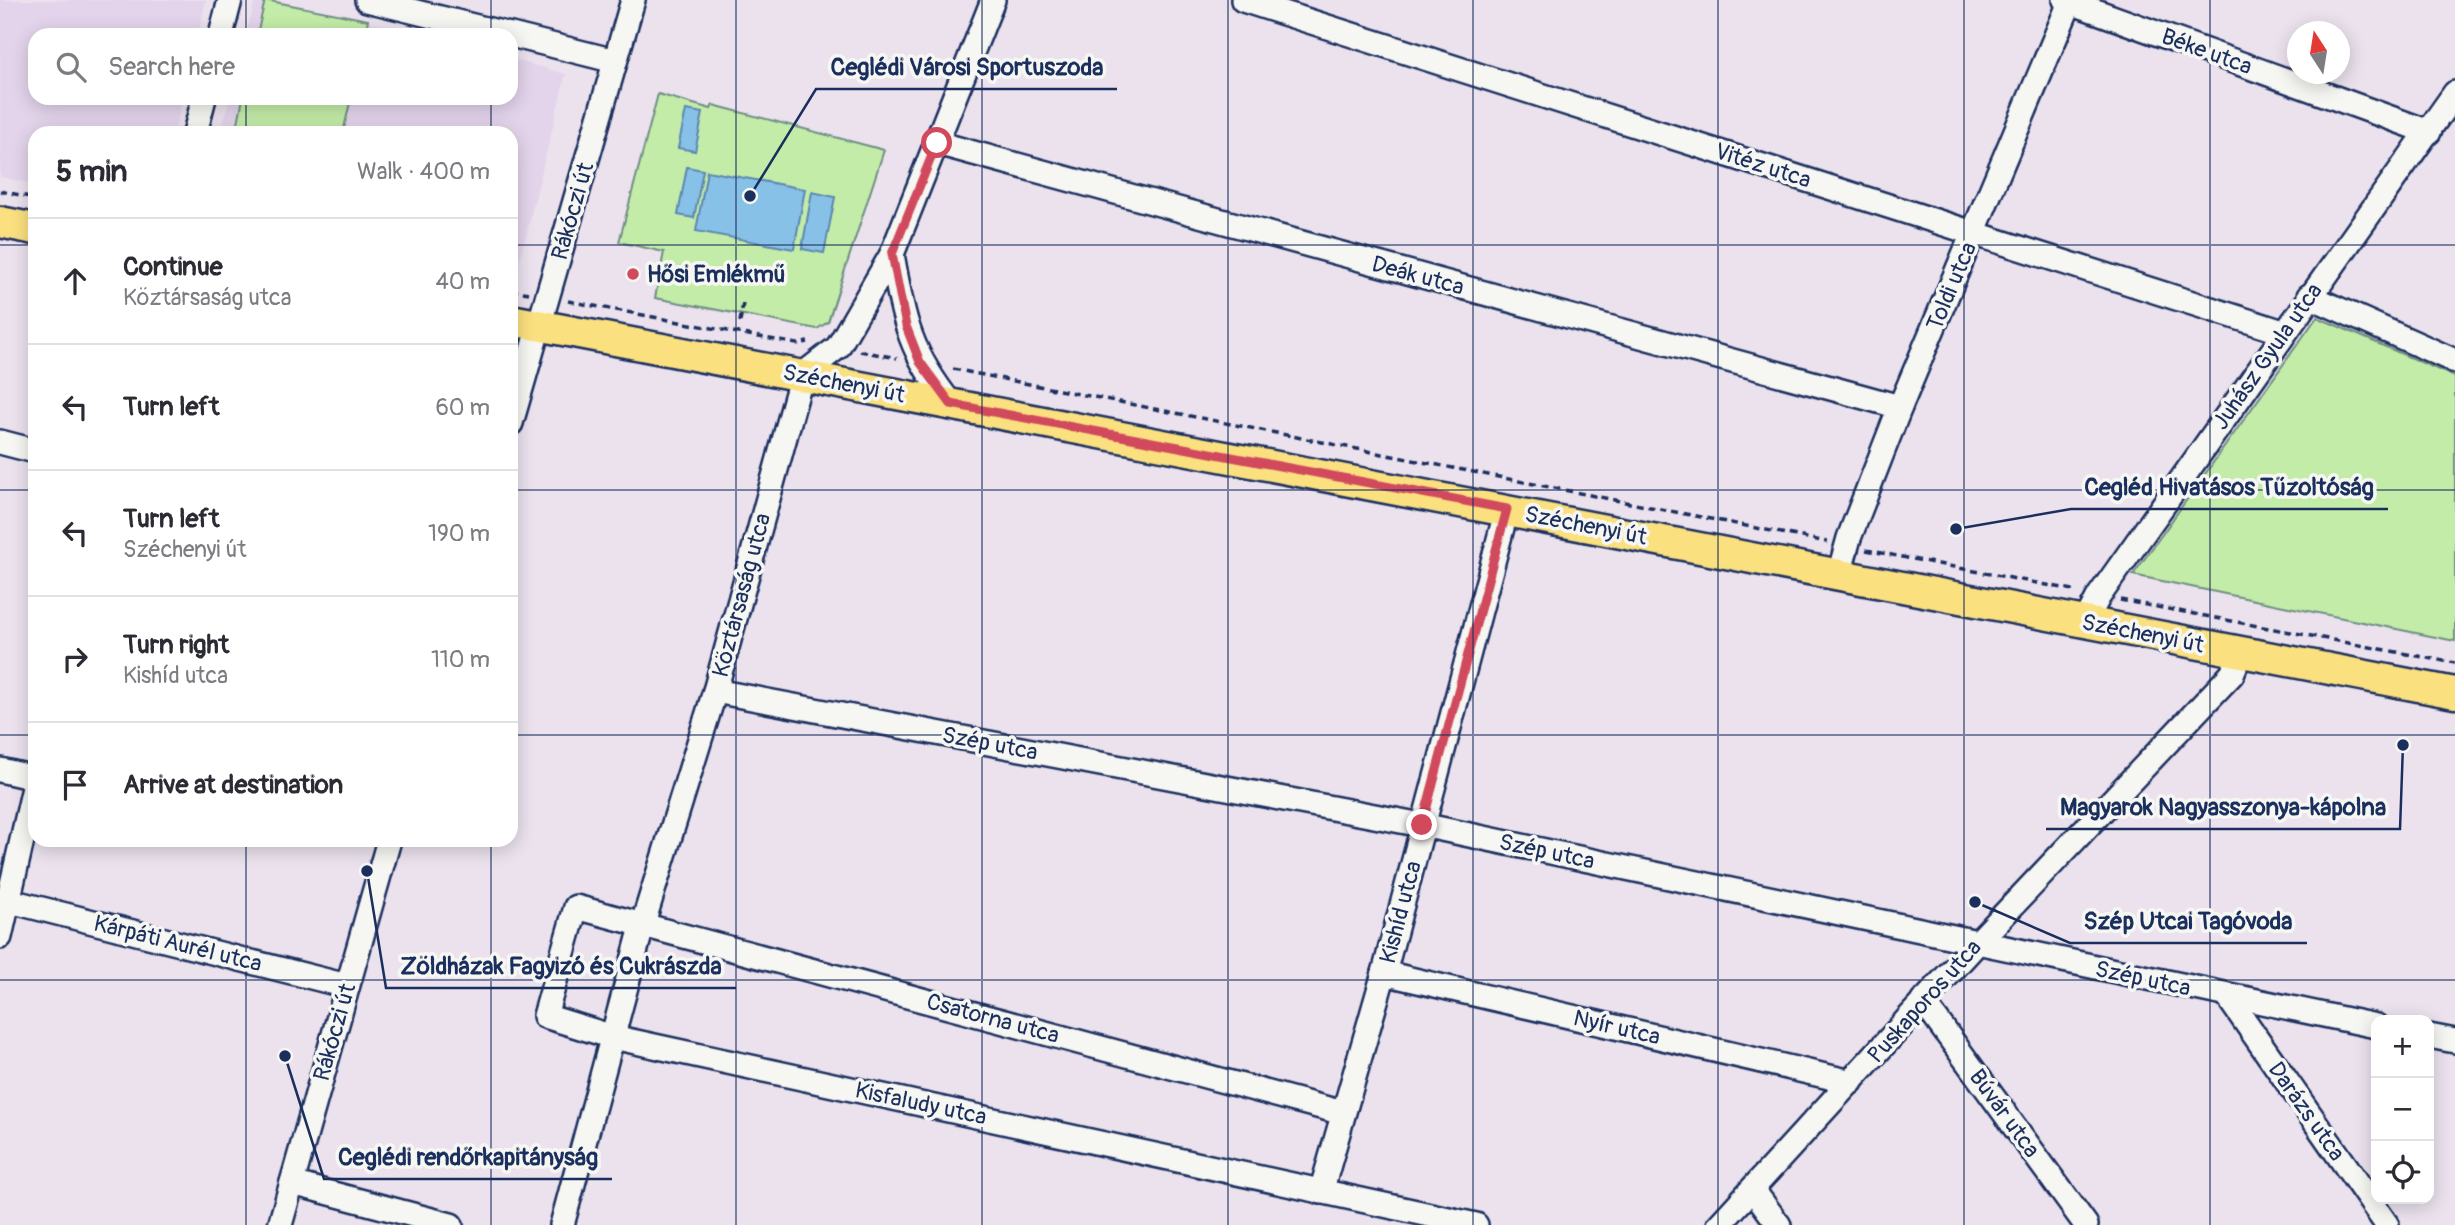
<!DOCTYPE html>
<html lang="en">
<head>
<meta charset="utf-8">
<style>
	:root { --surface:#fff; --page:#f2f2f3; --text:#2b2b33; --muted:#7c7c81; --line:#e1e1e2 }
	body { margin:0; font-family:Pangolin,sans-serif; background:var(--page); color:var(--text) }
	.controls { position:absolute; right:21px; bottom:21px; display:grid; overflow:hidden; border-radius:14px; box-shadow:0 4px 18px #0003 }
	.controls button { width:63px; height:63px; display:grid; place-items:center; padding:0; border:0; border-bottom:2px solid var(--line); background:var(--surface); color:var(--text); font:35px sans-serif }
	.compass { position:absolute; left:2287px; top:21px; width:63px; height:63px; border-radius:50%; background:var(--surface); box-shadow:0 4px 18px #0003; rotate:348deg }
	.stop { position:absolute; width:21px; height:21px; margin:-16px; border:5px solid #d1495b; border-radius:50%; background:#fff }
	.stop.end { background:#d1495b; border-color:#fff; box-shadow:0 2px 7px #0008 }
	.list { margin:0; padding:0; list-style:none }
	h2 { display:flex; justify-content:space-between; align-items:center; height:91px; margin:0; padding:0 28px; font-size:30px }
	h2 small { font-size:23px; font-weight:400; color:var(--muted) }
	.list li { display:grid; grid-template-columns:46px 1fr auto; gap:21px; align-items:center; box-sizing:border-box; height:126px; padding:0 28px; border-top:2px solid var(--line) }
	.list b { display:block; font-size:26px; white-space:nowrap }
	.list p { margin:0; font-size:23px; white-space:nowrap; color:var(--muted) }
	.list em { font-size:23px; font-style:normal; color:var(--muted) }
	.icon { flex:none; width:38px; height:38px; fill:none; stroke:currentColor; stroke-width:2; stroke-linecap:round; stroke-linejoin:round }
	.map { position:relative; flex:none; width:2455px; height:1225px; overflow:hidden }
	.search { position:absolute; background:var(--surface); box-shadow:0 4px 18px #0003; left:28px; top:28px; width:490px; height:77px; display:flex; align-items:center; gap:18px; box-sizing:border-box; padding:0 24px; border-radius:21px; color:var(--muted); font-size:26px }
	.panel { position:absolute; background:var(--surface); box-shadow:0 4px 18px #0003; left:28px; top:126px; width:490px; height:721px; border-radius:21px }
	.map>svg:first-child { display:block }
	.built { fill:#e3d4eb }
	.green { fill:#c3eca8; stroke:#6f8e83; stroke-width:2 }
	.water { fill:#88c1e7; stroke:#5c87b0; stroke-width:2 }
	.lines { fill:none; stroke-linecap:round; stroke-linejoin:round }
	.minor-casing { stroke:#1b2f5e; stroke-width:28 }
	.major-casing { stroke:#1b2f5e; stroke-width:35 }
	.path { stroke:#1b2f5e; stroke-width:3.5; stroke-dasharray:7 5; stroke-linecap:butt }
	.minor { stroke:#f6f6f2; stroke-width:23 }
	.major { stroke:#fbe080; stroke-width:30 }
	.route { stroke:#d1495b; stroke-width:9 }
	.grid { fill:none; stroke:#1b2f5e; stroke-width:2; stroke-opacity:0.55 }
	.poi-dot { fill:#d1495b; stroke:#f6f6f2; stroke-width:2.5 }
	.labels { text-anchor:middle; stroke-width:7; stroke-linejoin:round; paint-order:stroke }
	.street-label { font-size:23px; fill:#1b2f5e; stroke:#f6f6f2 }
	.poi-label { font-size:23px; font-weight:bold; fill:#1b2f5e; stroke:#f6f6f2; text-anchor:start }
	.leader { fill:none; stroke:#1b2f5e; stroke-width:2.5 }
	.callout-dot { fill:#1b2f5e; stroke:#f6f6f2; stroke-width:2.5 }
	.callout-label { font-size:24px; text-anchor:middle; font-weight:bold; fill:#1b2f5e; stroke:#f6f6f2; stroke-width:7; stroke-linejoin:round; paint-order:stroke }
</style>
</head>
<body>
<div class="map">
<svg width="2455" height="1225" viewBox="0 0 2455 1225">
	<rect width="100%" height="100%" fill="#ebe2ee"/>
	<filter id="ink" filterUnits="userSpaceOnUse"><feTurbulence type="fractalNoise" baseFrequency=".0143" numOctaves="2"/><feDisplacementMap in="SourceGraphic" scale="14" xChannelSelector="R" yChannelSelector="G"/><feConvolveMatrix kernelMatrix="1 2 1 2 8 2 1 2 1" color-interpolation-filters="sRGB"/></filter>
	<g filter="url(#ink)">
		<g class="built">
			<polygon points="0,0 206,0 198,35 35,35 35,98 183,98 174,133 35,133 35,184 0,177"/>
			<polygon points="255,0 275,0 422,35 246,35"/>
			<polygon points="511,59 566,74 516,275 511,274 511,133 221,133 230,98 511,98"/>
		</g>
		<g class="green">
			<polygon points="265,0 368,20 365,35 257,35"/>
			<polygon points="658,94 711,109 713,105 884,150 828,322 817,329 655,298 664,252 619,242"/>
			<polygon points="243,98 351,98 343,133 236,133"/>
			<polygon points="2317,317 2455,377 2455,641 2133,575"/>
		</g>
		<g class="water">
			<polygon points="686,110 703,113 695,151 678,148"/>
			<polygon points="687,167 703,170 694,218 678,215"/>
			<polygon points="707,171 805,189 794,249 696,231"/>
			<polygon points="812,192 835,197 824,253 802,249"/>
		</g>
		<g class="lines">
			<g class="minor-casing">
				<g id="minor">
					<polyline points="367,0 510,35"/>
					<polyline points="1243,0 2283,332"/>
					<polyline points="2065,0 2429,132"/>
					<polyline points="221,35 230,0"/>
					<polyline points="511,35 615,61"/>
					<polyline points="195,133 204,98"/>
					<polyline points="937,143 1900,407"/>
					<path d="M892 254C904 320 908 350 951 404"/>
					<polyline points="2309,296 2455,361"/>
					<polyline points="511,423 633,0"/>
					<polyline points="0,442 35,451"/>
					<polyline points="1839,574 1849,538 1900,407 2071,0"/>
					<polyline points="2085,622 2099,596 2455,93"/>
					<polyline points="715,691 1422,825 2376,1026"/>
					<polyline points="0,770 35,778"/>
					<polyline points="10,901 347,986"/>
					<polyline points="0,937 35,783"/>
					<polyline points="1384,973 1851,1082"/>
					<polyline points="2228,997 2387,1225"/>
					<polyline points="1923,1001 2086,1225"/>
					<polyline points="2429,1036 2455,1041"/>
					<polyline points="1343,1113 576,907 545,1016 613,1037 1476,1225"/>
					<polyline points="292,1183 451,1225"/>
					<polyline points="1753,1190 1779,1225"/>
					<polyline points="1321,1192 1384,973 1507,509"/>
					<polyline points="280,1225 389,840"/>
					<polyline points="562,1225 643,923 715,691 802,375 838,347 892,254 993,0"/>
					<polyline points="1719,1225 1978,942 2232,674 2241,652"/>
				</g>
			</g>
			<g class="major-casing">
				<g id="major">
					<polyline points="0,222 35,229"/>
					<polyline points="511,320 2455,693"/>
				</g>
			</g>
			<g class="path">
				<polyline points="0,191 35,198"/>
				<polyline points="511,290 529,293"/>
				<polyline points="568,301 797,344 808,342"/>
				<polyline points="740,322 743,303"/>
				<polyline points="860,351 897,358"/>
				<polyline points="953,369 1827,542"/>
				<polyline points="1866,550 2078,591"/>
				<polyline points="2120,600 2455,663"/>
			</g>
			<use href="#minor" class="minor"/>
			<use href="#major" class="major"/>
		</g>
	</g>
	<g class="lines" filter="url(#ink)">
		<polyline class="route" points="937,143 892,254 906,326 920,362 951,404 1507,509 1422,825"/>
	</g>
	<path class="grid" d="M246 0V35M491 0V35M736 0V1225M982 0V1225M1228 0V1225M1473 0V1225M1718 0V1225M1964 0V1225M2210 0V1225M246 98V133M491 98V133M0 245H35M511 245H2455M0 490H35M511 490H2455M0 735H35M511 735H2455M246 840V1225M491 840V1225M0 980H2455"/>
	<circle class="poi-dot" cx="633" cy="274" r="7"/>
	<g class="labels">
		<g class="street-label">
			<text transform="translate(2207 51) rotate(20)" y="8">Béke utca</text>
			<text transform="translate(1763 165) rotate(18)" y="8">Vitéz utca</text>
			<text transform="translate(572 211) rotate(-74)" y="8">Rákóczi út</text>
			<text transform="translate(1418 275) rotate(15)" y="8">Deák utca</text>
			<text transform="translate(1951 286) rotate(-67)" y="8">Toldi utca</text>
			<text transform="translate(2267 356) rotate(-55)" y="8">Juhász Gyula utca</text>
			<text transform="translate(844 383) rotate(11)" y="8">Széchenyi út</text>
			<text transform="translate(1586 525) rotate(11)" y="8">Széchenyi út</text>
			<text transform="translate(741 595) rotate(-75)" y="8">Köztársaság utca</text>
			<text transform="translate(2143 633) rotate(11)" y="8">Széchenyi út</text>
			<text transform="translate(990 743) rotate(11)" y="8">Szép utca</text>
			<text transform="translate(1547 851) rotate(12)" y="8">Szép utca</text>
			<text transform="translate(1400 912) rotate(-75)" y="8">Kishíd utca</text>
			<text transform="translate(178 943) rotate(14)" y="8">Kárpáti Aurél utca</text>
			<text transform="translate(2143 978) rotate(12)" y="8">Szép utca</text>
			<text transform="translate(1924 1001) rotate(-48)" y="8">Puskaporos utca</text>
			<text transform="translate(993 1018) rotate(15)" y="8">Csatorna utca</text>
			<text transform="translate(1617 1027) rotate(13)" y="8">Nyír utca</text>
			<text transform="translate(334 1032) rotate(-74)" y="8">Rákóczi út</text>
			<text transform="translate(921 1103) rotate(12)" y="8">Kisfaludy utca</text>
			<text transform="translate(2307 1111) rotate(55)" y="8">Darázs utca</text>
			<text transform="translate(2005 1113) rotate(54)" y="8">Búvár utca</text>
		</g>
		<g class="poi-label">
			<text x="647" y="282">Hősi Emlékmű</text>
		</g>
	</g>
	<path class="leader" d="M750 196L816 89H1117M1956 529L2071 509H2388M2403 745L2400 829H2046M1975 902L2070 943H2307M367 871L386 988H736M285 1056L324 1179H612"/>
	<g class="callout-dot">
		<circle cx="750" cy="196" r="7"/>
		<circle cx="1956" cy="529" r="7"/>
		<circle cx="2403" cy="745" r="7"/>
		<circle cx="1975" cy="902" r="7"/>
		<circle cx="367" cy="871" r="7"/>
		<circle cx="285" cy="1056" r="7"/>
	</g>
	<g class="callout-label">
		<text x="967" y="75">Ceglédi Városi Sportuszoda</text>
		<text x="2229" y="495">Cegléd Hivatásos Tűzoltóság</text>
		<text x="2223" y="815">Magyarok Nagyasszonya-kápolna</text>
		<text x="2188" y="929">Szép Utcai Tagóvoda</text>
		<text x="561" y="974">Zöldházak Fagyizó és Cukrászda</text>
		<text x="468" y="1165">Ceglédi rendőrkapitányság</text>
	</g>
</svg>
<div class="controls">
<button>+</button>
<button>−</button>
<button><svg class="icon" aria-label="locate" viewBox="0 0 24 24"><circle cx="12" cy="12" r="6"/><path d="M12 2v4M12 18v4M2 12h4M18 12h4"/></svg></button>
</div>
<svg class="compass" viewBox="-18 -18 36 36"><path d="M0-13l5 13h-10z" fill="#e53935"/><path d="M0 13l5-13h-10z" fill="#7c7c81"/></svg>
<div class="stop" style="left:937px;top:143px"></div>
<div class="stop end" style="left:1422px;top:825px"></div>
<div class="search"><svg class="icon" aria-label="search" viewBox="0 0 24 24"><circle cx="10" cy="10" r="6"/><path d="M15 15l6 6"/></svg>Search here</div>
<section class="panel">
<h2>5 min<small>Walk · 400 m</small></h2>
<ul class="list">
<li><svg class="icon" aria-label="ahead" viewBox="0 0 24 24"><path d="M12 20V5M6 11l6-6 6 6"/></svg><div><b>Continue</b><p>Köztársaság utca</p></div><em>40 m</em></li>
<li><svg class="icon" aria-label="left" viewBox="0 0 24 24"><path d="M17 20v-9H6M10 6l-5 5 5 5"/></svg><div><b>Turn left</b></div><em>60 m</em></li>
<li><svg class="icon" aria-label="left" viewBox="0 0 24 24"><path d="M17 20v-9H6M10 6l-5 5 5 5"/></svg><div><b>Turn left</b><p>Széchenyi út</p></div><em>190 m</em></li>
<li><svg class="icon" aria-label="right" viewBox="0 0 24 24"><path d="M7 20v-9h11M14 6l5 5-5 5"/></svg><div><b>Turn right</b><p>Kishíd utca</p></div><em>110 m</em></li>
<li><svg class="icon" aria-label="arrive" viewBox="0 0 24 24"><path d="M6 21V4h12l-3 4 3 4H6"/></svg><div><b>Arrive at destination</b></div></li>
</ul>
</section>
</div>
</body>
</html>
